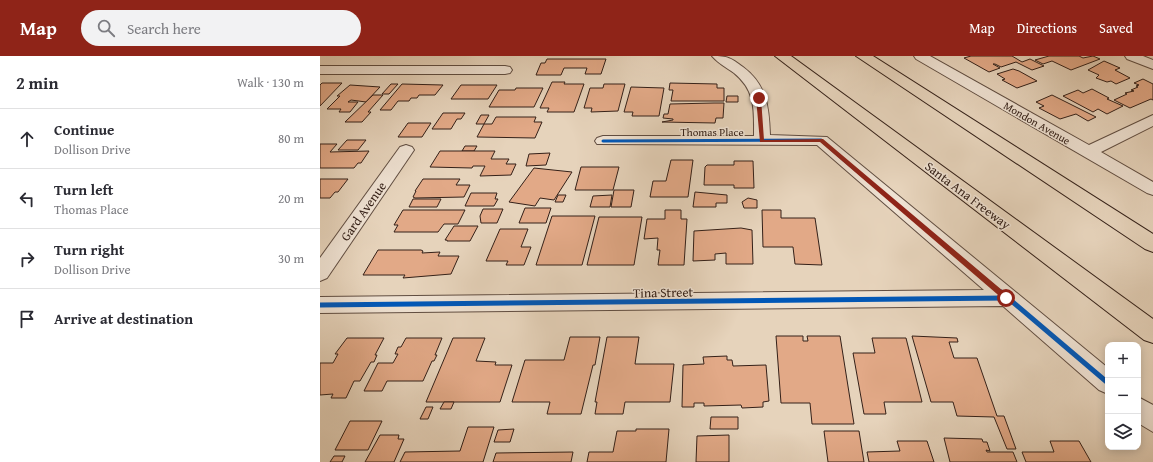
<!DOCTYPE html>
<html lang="en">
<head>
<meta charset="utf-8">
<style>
	:root { --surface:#fff; --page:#f2f2f3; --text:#2b2b33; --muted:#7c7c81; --line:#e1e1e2; --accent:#8f2418 }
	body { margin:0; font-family:"Gentium Book Plus",serif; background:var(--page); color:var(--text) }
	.controls { position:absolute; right:12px; bottom:12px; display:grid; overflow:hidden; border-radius:8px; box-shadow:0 2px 10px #0003 }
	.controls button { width:36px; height:36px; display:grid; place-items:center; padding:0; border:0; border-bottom:1px solid var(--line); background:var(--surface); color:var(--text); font:20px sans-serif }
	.stop { position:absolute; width:12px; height:12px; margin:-9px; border:3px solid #8f2418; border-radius:50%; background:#fff }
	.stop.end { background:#8f2418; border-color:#fff; box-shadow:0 1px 4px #0008 }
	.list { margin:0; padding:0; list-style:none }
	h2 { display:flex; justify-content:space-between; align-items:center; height:52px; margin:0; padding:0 16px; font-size:17px }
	h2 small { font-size:13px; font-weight:400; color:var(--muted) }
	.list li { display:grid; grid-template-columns:26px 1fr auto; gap:12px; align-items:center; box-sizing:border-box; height:60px; padding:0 16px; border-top:1px solid var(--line) }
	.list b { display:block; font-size:15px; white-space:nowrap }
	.list p { margin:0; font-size:13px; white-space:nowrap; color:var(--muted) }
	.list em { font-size:13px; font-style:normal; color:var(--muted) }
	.icon { flex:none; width:22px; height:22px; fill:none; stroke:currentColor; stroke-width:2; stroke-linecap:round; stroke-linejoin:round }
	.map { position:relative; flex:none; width:833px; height:406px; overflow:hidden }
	header { display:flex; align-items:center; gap:24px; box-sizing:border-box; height:56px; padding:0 20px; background:var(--accent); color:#fff }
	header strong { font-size:19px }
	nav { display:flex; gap:22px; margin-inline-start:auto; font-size:14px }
	.search { width:280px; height:36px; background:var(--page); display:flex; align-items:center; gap:10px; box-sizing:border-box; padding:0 14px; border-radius:22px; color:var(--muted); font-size:15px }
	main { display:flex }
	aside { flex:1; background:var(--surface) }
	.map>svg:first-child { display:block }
	.building { fill:#e2a987; stroke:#342018 }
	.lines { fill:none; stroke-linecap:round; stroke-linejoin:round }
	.street-casing { stroke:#604d41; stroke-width:2 }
	.highway-casing { stroke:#342018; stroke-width:2 }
	.street { fill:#efe2d3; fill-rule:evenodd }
	.highway { fill:#e6d3bb; fill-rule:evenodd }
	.cycleway-far2-casing { stroke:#efe2d3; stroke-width:5 }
	.cycleway-far1-casing { stroke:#efe2d3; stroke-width:6 }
	.cycleway-casing { stroke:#efe2d3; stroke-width:8 }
	.cycleway-far2 { stroke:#0057b8; stroke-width:3 }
	.cycleway-far1 { stroke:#0057b8; stroke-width:3.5 }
	.cycleway { stroke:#0057b8; stroke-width:5 }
	.route { fill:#8f2418 }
	.labels { text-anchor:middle; stroke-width:3; stroke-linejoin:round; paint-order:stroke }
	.far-street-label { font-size:11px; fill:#342018; stroke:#efe2d3 }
	.street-label { font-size:13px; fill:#342018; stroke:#efe2d3 }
</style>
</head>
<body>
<header>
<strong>Map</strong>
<div class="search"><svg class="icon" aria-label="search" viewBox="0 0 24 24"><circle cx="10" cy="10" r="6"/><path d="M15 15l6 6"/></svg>Search here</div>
<nav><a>Map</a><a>Directions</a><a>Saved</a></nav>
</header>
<main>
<aside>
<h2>2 min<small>Walk · 130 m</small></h2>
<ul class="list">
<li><svg class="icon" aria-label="ahead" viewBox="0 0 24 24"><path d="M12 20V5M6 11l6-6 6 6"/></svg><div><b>Continue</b><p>Dollison Drive</p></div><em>80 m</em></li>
<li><svg class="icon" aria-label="left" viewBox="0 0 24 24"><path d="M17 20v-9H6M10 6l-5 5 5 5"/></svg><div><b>Turn left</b><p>Thomas Place</p></div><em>20 m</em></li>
<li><svg class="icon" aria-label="right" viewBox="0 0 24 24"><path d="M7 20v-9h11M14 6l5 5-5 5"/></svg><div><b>Turn right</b><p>Dollison Drive</p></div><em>30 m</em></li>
<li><svg class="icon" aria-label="arrive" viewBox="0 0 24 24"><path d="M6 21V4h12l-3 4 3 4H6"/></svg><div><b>Arrive at destination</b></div></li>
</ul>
</aside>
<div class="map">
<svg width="833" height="406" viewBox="0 0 833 406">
	<rect width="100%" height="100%" fill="#e6d3bb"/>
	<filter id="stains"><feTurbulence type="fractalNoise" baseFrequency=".005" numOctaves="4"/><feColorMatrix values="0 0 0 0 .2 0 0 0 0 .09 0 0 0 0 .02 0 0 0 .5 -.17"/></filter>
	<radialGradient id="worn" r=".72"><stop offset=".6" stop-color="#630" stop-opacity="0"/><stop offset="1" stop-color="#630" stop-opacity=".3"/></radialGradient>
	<g class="building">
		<polygon points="651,0 692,0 702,6 710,3 724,10 712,14 696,6 681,11 675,8 673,8 680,12 669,16 644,2"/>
		<polygon points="729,0 759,0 763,2 773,0 780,3 751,14 732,5 723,8 715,4"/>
		<polygon points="227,3 286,3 281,18 265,18 267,12 244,12 241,19 216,19 221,7 225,7"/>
		<polygon points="784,5 800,12 795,14 810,22 796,28 791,25 787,26 776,22 779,19 768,14"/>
		<polygon points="693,13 699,15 717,25 697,32 682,24 685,23 677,18"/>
		<polygon points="823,23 833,28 833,44 831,43 810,52 794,44 807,38 805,37 814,35 811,34 818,31 816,30 819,29 814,27"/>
		<polygon points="232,26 245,26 244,28 264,28 254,56 227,56 229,52 220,52"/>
		<polygon points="2,27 22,27 0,50 0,29"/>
		<polygon points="350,27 397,28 397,32 404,32 404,45 351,45 353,34 349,34"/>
		<polygon points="71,28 78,28 69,38 62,38"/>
		<polygon points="82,28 123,29 115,39 99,39 97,42 91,42 89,45 78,45 71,54 60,54"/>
		<polygon points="284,28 305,28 298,55 271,56 272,52 264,52 270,32 283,32"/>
		<polygon points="30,29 60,31 46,46 31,44 28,46 38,46 30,56 19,56 21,53 7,53 20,40 17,40"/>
		<polygon points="141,29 177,29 168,43 131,43"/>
		<polygon points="311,31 344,32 339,60 312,60 313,56 304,56"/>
		<polygon points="196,32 223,32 214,51 169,51 179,34 195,34"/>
		<polygon points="772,33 789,42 787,43 803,50 787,58 778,53 773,56 743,40 758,34 763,37"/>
		<polygon points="53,39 63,39 48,56 51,56 42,66 25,66"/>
		<polygon points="732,39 776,61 768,65 756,58 740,63 719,52 724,50 716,46"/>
		<polygon points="407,40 418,40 418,46 406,46"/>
		<polygon points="394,47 404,47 403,62 396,62 395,67 342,66 353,64 353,63 343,62 344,58 348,58 350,48"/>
		<polygon points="123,57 145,57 141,63 137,63 131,73 112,73"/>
		<polygon points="161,59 169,59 164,68 156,68"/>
		<polygon points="176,61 216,61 214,66 222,66 215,82 157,81 164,68 172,68"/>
		<polygon points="88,67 111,67 102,81 78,81"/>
		<polygon points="27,84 46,84 38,94 18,94"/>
		<polygon points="0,88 17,88 10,96 49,95 41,107 38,107 34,112 0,112"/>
		<polygon points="145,90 157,90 154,95 142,95"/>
		<polygon points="120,95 175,95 171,103 189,103 186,108 196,108 191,119 160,120 165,110 153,110 152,112 110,111"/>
		<polygon points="230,97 226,109 206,110 209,98"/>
		<polygon points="351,104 373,104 368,141 330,141 333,125 346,125"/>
		<polygon points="414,105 433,105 434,132 414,132 414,129 384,129 385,111 387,109 414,109"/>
		<polygon points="261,111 299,111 293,134 255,134"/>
		<polygon points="214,112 252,116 234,144 220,142 215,150 189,146"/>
		<polygon points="0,123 28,123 18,136 15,136 10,142 0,142"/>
		<polygon points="103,123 140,123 136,129 150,129 144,141 95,142 93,141 96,135 95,135"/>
		<polygon points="294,134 314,134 311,151 291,151"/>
		<polygon points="375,136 407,139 407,147 396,147 396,151 373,151"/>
		<polygon points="151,137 177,137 175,143 178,143 174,150 145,150"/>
		<polygon points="238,139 246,139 243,146 235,146"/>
		<polygon points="292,139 290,151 270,151 273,140"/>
		<polygon points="428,142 437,144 437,152 424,152 422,146"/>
		<polygon points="93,143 121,143 117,151 89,151"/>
		<polygon points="205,152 231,152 226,167 199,167"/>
		<polygon points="163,153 183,153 177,167 161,167 160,160"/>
		<polygon points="83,154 145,154 138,168 124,168 118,176 74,176 78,169 74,169"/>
		<polygon points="345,154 361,154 361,163 367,163 364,209 338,209 340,194 337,194 338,182 324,183 327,163 345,163"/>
		<polygon points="442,154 461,154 461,162 495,162 502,209 475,208 473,191 443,191"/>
		<polygon points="232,160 275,160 262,209 216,209"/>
		<polygon points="279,161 322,161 314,209 267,209"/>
		<polygon points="134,170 158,170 150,185 127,185 127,184 125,184"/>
		<polygon points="421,172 432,174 433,208 406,208 406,197 395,198 395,204 373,205 374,175"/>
		<polygon points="180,173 208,173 201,191 211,191 204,209 186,209 188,205 166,205"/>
		<polygon points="58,194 101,194 103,195 102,197 120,196 118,200 139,200 131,218 83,222 85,219 43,219"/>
		<polygon points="456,280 483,280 483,285 488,285 487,280 520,280 534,368 492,368 490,347 461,347"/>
		<polygon points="592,280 637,282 638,286 629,286 634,302 657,302 677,360 684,360 696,393 687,393 674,361 637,360 633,346 611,346"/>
		<polygon points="250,281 280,281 275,309 273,309 261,358 227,358 230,346 192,346 205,304 244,304"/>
		<polygon points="287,281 319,281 315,308 354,308 350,346 305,346 303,358 275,358 277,346 275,346"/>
		<polygon points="27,282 64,282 55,299 57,299 54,306 51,306 40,325 34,325 26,342 11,342 13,338 0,339 0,307 13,307 18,298 15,298"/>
		<polygon points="86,282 122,282 115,299 117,299 114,305 112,305 103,325 67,325 62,335 44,335 58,307 73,307 78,298 75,298 78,291 81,291"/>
		<polygon points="133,282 165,282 156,305 176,306 175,309 192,309 180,346 106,346"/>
		<polygon points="552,282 586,282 602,346 564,346 566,358 544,358 533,297 555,297"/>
		<polygon points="407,300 407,304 412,304 413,310 446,309 449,345 443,346 443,351 422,352 421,349 384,350 384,347 374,347 374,351 362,351 363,309 384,308 383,301"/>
		<polygon points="124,346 134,346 131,353 120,353"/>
		<polygon points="106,351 113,351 108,363 100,363"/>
		<polygon points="391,361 418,361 418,373 390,373"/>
		<polygon points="30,365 62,365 48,394 15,394"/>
		<polygon points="148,371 174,371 163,406 80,406 85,396 140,395"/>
		<polygon points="194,373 190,386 174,386 178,374"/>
		<polygon points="316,373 349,373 346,406 267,406 269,396 293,396 297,375 316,375"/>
		<polygon points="504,375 539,375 544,406 508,406"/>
		<polygon points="60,379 79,379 78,383 84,383 74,406 45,406"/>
		<polygon points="409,379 409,406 376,406 377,380"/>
		<polygon points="624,382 662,383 663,386 667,386 670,395 666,394 667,396 693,396 697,406 630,406"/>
		<polygon points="577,385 607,385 614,406 549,406 547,396 580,395"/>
		<polygon points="730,385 759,385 771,406 706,406 702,396 734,396"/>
		<polygon points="253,396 251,406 173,406 176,397"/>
		<polygon points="14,400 25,400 22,406 10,406"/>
	</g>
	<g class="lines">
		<g class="street-casing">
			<g id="street">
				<path d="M392 0C408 0 411 2 423 11 447 29 449 51 450 79L507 81 788 312V338L779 334 683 250 0 257V241L664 234 497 89 277 88 275 85 277 82 283 80H434C434 54 436 35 414 17 407 12 398 7 392 0Z"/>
				<polygon points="594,0 610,0 769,89 833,59 833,70 781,96 833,126 833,139 827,137 596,3"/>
				<polygon points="805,0 823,0 833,4 833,13 807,3"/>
				<polygon points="0,10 185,10 190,11 192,14 190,17 185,18 0,18"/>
				<polygon points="86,89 92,91 94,94 7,222 0,225 0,202 80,91"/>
				<polygon points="818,341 833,349 833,376 818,367"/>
			</g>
		</g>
		<g class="highway-casing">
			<g id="highway">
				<polygon points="455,0 471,0 833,263 833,287 824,284"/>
				<polygon points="536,0 553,0 833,178 833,196 825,193"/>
			</g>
		</g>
		<use href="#street" class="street"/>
		<use href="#highway" class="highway"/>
		<g class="cycleway-far2-casing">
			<polyline id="cycleway-far2" points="283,85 501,84 525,105"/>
		</g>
		<g class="cycleway-far1-casing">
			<polyline id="cycleway-far1" points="524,104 682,237"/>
		</g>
		<g class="cycleway-casing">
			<g id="cycleway">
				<polyline points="681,236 788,327"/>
				<polyline points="0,249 686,242"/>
			</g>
		</g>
		<use href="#cycleway-far2" class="cycleway-far2"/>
		<use href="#cycleway-far1" class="cycleway-far1"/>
		<use href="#cycleway" class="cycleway"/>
	</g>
	<polygon class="route" points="439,40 441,42 444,84 503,83 689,240 689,244 684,244 500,86 440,86 436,42"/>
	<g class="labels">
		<g class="far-street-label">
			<text transform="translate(717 67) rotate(30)" y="4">Mondon Avenue</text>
			<text x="392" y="80">Thomas Place</text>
		</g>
		<g class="street-label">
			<text transform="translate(648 139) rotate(37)" y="5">Santa Ana Freeway</text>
			<text transform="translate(43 155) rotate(-55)" y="5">Gard Avenue</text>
			<text transform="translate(343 236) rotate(-1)" y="5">Tina Street</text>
		</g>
	</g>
	<rect width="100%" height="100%" filter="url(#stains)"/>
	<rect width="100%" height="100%" fill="url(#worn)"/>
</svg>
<div class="controls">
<button>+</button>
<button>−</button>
<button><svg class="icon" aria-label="layers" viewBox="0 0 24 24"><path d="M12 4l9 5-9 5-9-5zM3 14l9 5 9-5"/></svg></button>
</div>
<div class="stop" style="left:686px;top:242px"></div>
<div class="stop end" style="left:439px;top:42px"></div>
</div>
</main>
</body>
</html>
